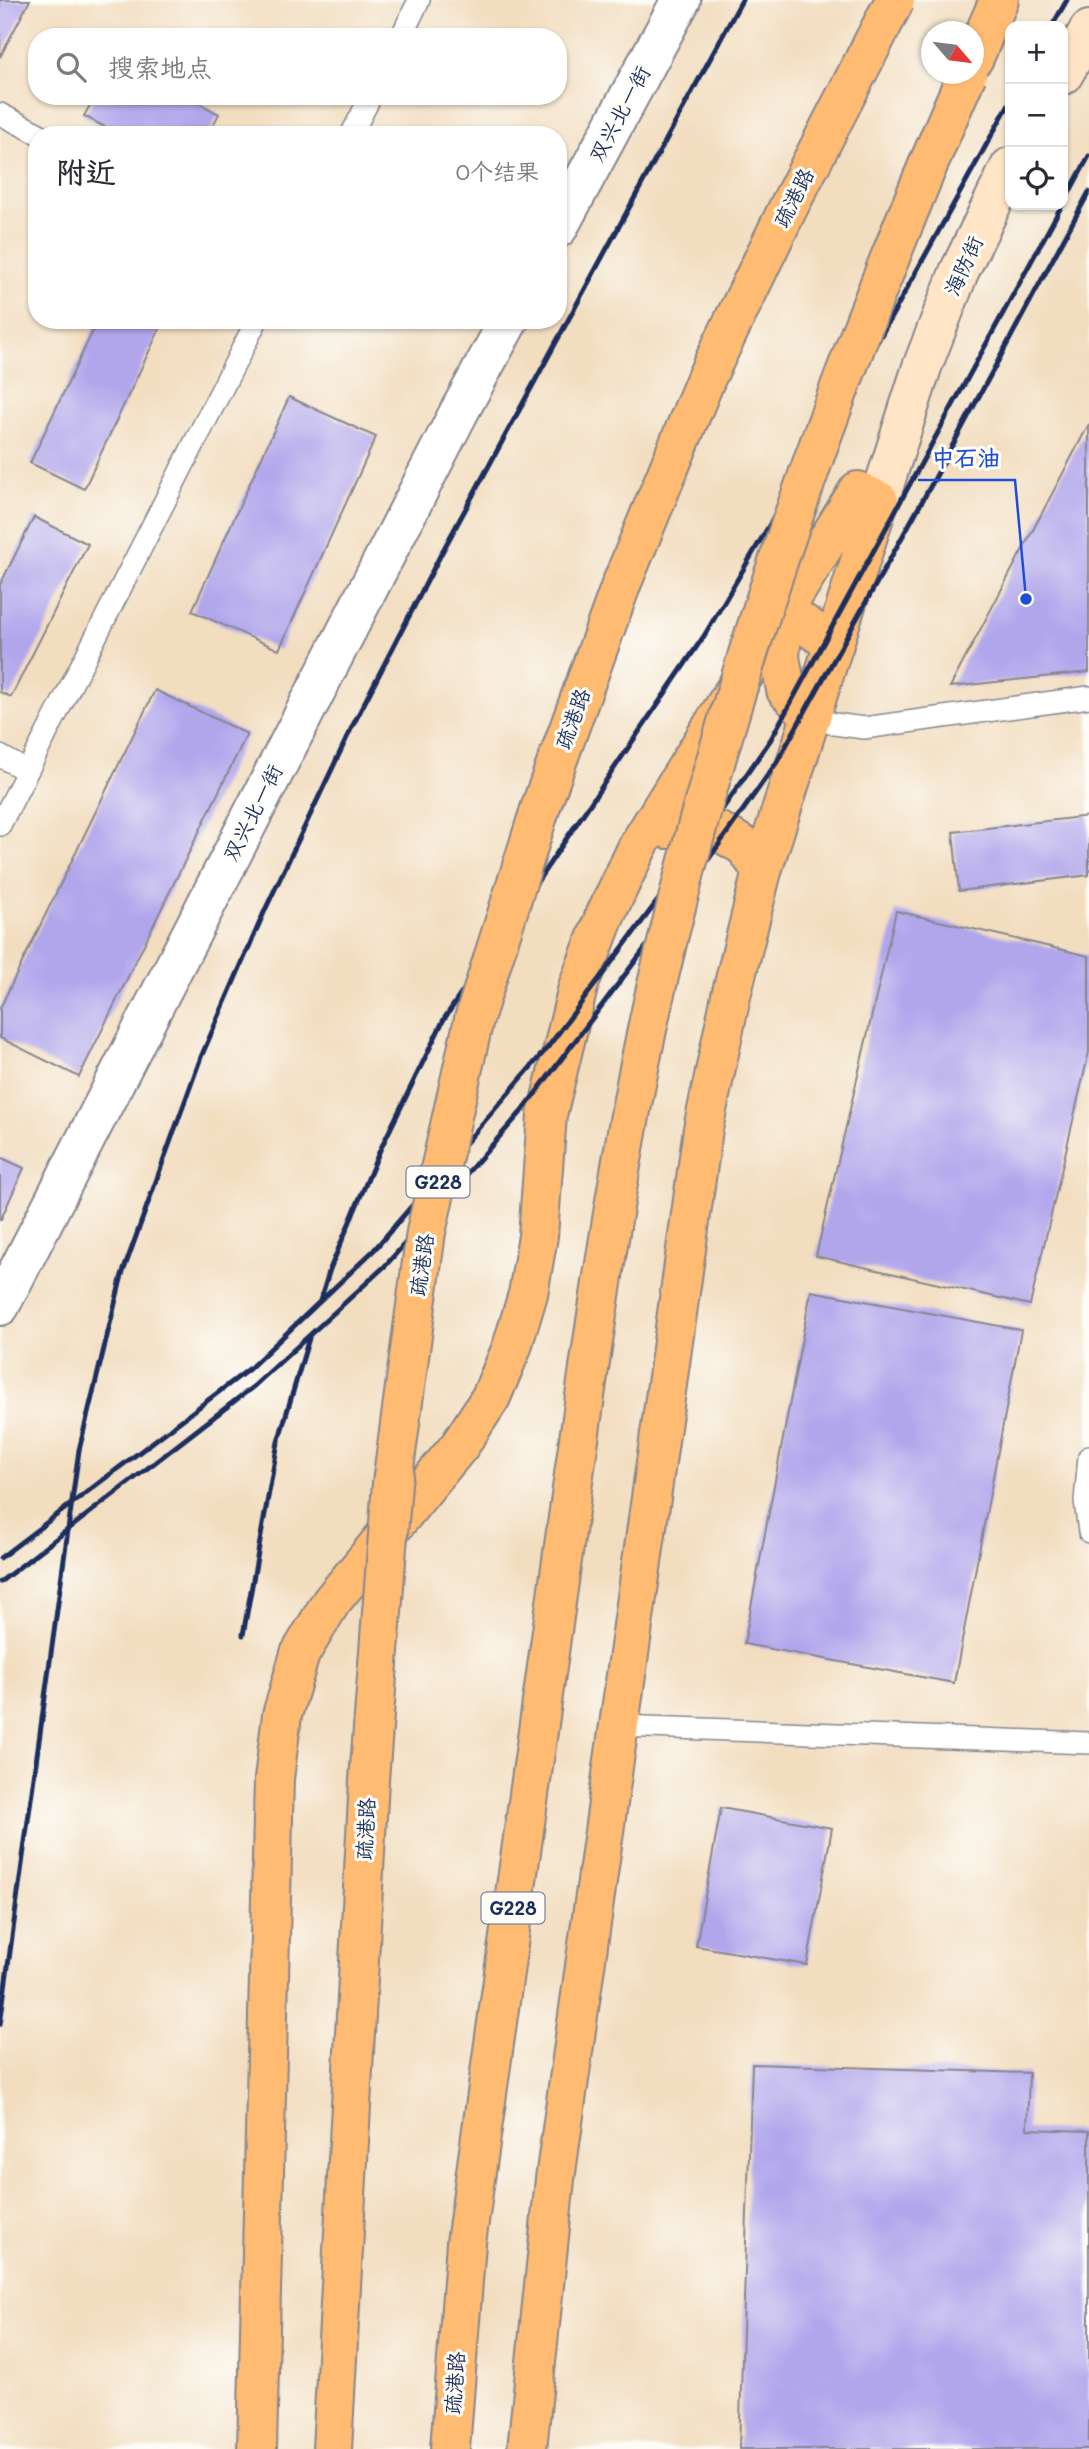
<!DOCTYPE html>
<html lang="zh">
<head>
<meta charset="utf-8">
<style>
	:root { --surface:#fff; --page:#f2f2f3; --text:#2b2b33; --muted:#7c7c81; --line:#e1e1e2 }
	body { margin:0; font-family:Mali,"LXGW WenKai TC",sans-serif; background:var(--page); color:var(--text) }
	.controls { position:absolute; right:21px; top:21px; display:grid; overflow:hidden; border-radius:14px; box-shadow:0 2px 5px #0004 }
	.controls button { width:63px; height:63px; display:grid; place-items:center; padding:0; border:0; border-bottom:2px solid var(--line); background:var(--surface); color:var(--text); font:35px sans-serif }
	.compass { position:absolute; left:921px; top:21px; width:63px; height:63px; border-radius:50%; background:var(--surface); box-shadow:0 2px 5px #0004; rotate:118deg }
	.list { margin:0; padding:0; list-style:none }
	h2 { display:flex; justify-content:space-between; align-items:center; height:91px; margin:0; padding:0 28px; font-size:30px }
	h2 small { font-size:23px; font-weight:400; color:var(--muted) }
	.icon { flex:none; width:38px; height:38px; fill:none; stroke:currentColor; stroke-width:2; stroke-linecap:round; stroke-linejoin:round }
	.map { position:relative; flex:none; width:1089px; height:2449px; overflow:hidden }
	.search { position:absolute; background:var(--surface); box-shadow:0 2px 5px #0004; left:28px; top:28px; width:539px; height:77px; display:flex; align-items:center; gap:18px; box-sizing:border-box; padding:0 24px; border-radius:28px; color:var(--muted); font-size:26px }
	.panel { position:absolute; background:var(--surface); box-shadow:0 2px 5px #0004; left:28px; top:126px; width:539px; height:203px; border-radius:28px }
	.map>svg:first-child { display:block }
	.building { fill:#b1a6ec }
	.lines { fill:none; stroke-linecap:round; stroke-linejoin:round }
	.lane-casing { stroke:#86868e; stroke-width:24 }
	.street-casing { stroke:#86868e; stroke-width:42 }
	.secondary-casing { stroke:#86868e; stroke-width:42 }
	.highway-casing { stroke:#86868e; stroke-width:42 }
	.lane { stroke:#fff; stroke-width:21 }
	.street { stroke:#fff; stroke-width:38 }
	.secondary { stroke:#ffe4c6; stroke-width:38 }
	.highway { stroke:#ffbb71; stroke-width:38 }
	.rail { stroke:#1b2f5e; stroke-width:5 }
	.highway-bridge-casing { stroke:#86868e; stroke-width:42; stroke-linecap:butt }
	.highway-bridge { stroke:#ffbb71; stroke-width:38 }
	.labels { text-anchor:middle; stroke-width:6; stroke-linejoin:round; paint-order:stroke }
	.shield { fill:#fdfcf7; stroke:#5f6c8c; stroke-width:2 }
	.shield-label { font-size:19px; font-weight:bold; fill:#1b2f5e }
	.street-label { font-size:21px; fill:#1b2f5e; stroke:#fdfcf7 }
	.leader { fill:none; stroke:#1d4ed8; stroke-width:2.5 }
	.callout-dot { fill:#1d4ed8; stroke:#fdfcf7; stroke-width:2.5 }
	.callout-label { font-size:23px; text-anchor:middle; font-weight:bold; fill:#1d4ed8; stroke:#fdfcf7; stroke-width:6; stroke-linejoin:round; paint-order:stroke }
</style>
</head>
<body>
<div class="map">
<svg width="1089" height="2449" viewBox="0 0 1089 2449">
	<rect width="100%" height="100%" fill="#fdfcf7"/>
	<filter id="ink" filterUnits="userSpaceOnUse"><feTurbulence type="fractalNoise" baseFrequency=".0143" numOctaves="2"/><feDisplacementMap in="SourceGraphic" scale="14" xChannelSelector="R" yChannelSelector="G"/><feConvolveMatrix kernelMatrix="1 2 1 2 8 2 1 2 1" color-interpolation-filters="sRGB"/></filter>
	<filter id="wash" filterUnits="userSpaceOnUse"><feTurbulence type="fractalNoise" baseFrequency=".00686" numOctaves="4" result="noise"/><feDisplacementMap in="SourceGraphic" scale="28" xChannelSelector="R" yChannelSelector="G"/><feGaussianBlur stdDeviation="1.57" result="paint"/><feColorMatrix in="noise" values="0 0 0 0 0 0 0 0 0 0 0 0 0 0 0 0 0 1.4 0 .05"/><feComposite in="paint" operator="in"/></filter>
	<g filter="url(#wash)">
		<rect width="100%" height="100%" fill="#f2ddbf"/>
		<g id="blocks">
			<g class="building">
				<polygon points="0,0 30,0 0,57"/>
				<polygon points="95,96 186,96 219,114 208,135 120,135 84,116"/>
				<polygon points="98,320 164,320 84,489 30,463"/>
				<polygon points="289,397 376,437 279,650 192,611"/>
				<polygon points="1089,424 1089,672 950,687"/>
				<polygon points="34,517 88,544 11,697 0,692 0,585"/>
				<polygon points="155,690 247,734 79,1077 0,1038 0,1008"/>
				<polygon points="1089,816 1089,875 959,891 953,832"/>
				<polygon points="896,911 1089,956 1089,1052 1030,1305 816,1256"/>
				<polygon points="0,1157 24,1168 0,1221"/>
				<polygon points="811,1291 1021,1330 954,1683 744,1644"/>
				<polygon points="721,1808 832,1828 807,1965 696,1946"/>
				<polygon points="752,2064 1029,2073 1027,2129 1089,2131 1089,2449 739,2449"/>
			</g>
		</g>
	</g>
	<g filter="url(#ink)">
		<use href="#blocks" fill-opacity="0" stroke="#86868e" stroke-width="2"/>
		<g class="lines">
			<g class="lane-casing">
				<g id="lane">
					<polyline points="401,37 419,0"/>
					<polyline points="0,114 41,135"/>
					<polyline points="351,135 371,96"/>
					<polyline points="811,716 834,724 864,728 1089,697"/>
					<polyline points="0,756 27,771"/>
					<polyline points="0,825 257,320"/>
					<polyline points="1089,1457 1085,1501 1089,1532"/>
					<polyline points="619,1726 1089,1743"/>
				</g>
			</g>
			<g class="street-casing">
				<g id="street">
					<polyline points="558,228 681,0"/>
					<polyline points="0,1306 459,412 509,320"/>
				</g>
			</g>
			<g class="secondary-casing">
				<g id="secondary">
					<polyline points="1063,75 1089,30"/>
					<polyline points="879,501 922,367 959,272 1010,167"/>
				</g>
			</g>
			<g class="highway-casing">
				<g id="highway">
					<polyline points="974,58 999,0"/>
					<polyline points="811,716 786,690 780,657 784,611 834,644"/>
					<polyline points="667,829 690,825 720,832 744,846 762,871"/>
					<polyline points="257,2449 274,1779 282,1715 300,1654 331,1602 460,1445 491,1397 512,1347 528,1294 538,1236 547,1115 578,987 604,918 638,846 858,491 879,501 762,871 731,996 703,1129 555,2179 527,2449"/>
					<polyline points="450,2449 466,2243 589,1368"/>
				</g>
			</g>
			<use href="#lane" class="lane"/>
			<use href="#street" class="street"/>
			<use href="#secondary" class="secondary"/>
			<use href="#highway" class="highway"/>
			<g class="rail">
				<polyline points="1052,26 1067,0"/>
				<polyline points="1063,204 1089,156"/>
				<polyline points="320,1301 330,1269 380,1150 444,1019 704,636 879,339 1010,102"/>
				<polyline points="0,1558 249,1369 374,1250 548,1047 674,879 771,739 1062,205"/>
				<polyline points="0,1582 254,1386 385,1266 523,1110 655,935 777,762 935,478 1089,192"/>
				<polyline points="243,1635 278,1442 309,1338"/>
				<polyline points="0,2024 79,1450 122,1275 201,1057 266,908 352,727 441,554 742,0"/>
			</g>
			<g class="highway-bridge-casing">
				<g id="highway-bridge">
					<path d="M589 1368C608 1242 627 1117 655 993 728 679 838 369 967 74"/>
					<polyline points="332,2449 369,1780 392,1483 426,1232 474,1019 541,806 621,585 706,378 788,208 895,0"/>
				</g>
			</g>
			<use href="#highway-bridge" class="highway-bridge"/>
		</g>
	</g>
	<g class="labels">
		<g class="shield">
			<rect x="406.5" y="1166.5" width="63" height="31" rx="5"/>
			<rect x="481.5" y="1892.5" width="63" height="31" rx="5"/>
		</g>
		<g class="shield-label">
			<text x="438" y="1189">G228</text>
			<text x="513" y="1915">G228</text>
		</g>
		<g class="street-label">
			<text transform="translate(620 114) rotate(-62)" y="7">双兴北一街</text>
			<text transform="translate(794 198) rotate(-63)" y="7">疏港路</text>
			<text transform="translate(964 266) rotate(-66)" y="7">海防街</text>
			<text transform="translate(573 719) rotate(-70)" y="7">疏港路</text>
			<text transform="translate(253 813) rotate(-63)" y="7">双兴北一街</text>
			<text transform="translate(422 1265) rotate(-82)" y="7">疏港路</text>
			<text transform="translate(366 1829) rotate(-87)" y="7">疏港路</text>
			<text transform="translate(455 2383) rotate(-86)" y="7">疏港路</text>
		</g>
	</g>
	<path class="leader" d="M1026 599L1015 480H918"/>
	<circle class="callout-dot" cx="1026" cy="599" r="7"/>
	<g class="callout-label">
		<text x="966" y="466">中石油</text>
	</g>
</svg>
<div class="controls">
<button>+</button>
<button>−</button>
<button><svg class="icon" aria-label="locate" viewBox="0 0 24 24"><circle cx="12" cy="12" r="6"/><path d="M12 2v4M12 18v4M2 12h4M18 12h4"/></svg></button>
</div>
<svg class="compass" viewBox="-18 -18 36 36"><path d="M0-13l5 13h-10z" fill="#e53935"/><path d="M0 13l5-13h-10z" fill="#7c7c81"/></svg>
<div class="search"><svg class="icon" aria-label="search" viewBox="0 0 24 24"><circle cx="10" cy="10" r="6"/><path d="M15 15l6 6"/></svg>搜索地点</div>
<section class="panel">
<h2>附近<small>0个结果</small></h2>
<ul class="list">
</ul>
</section>
</div>
</body>
</html>
